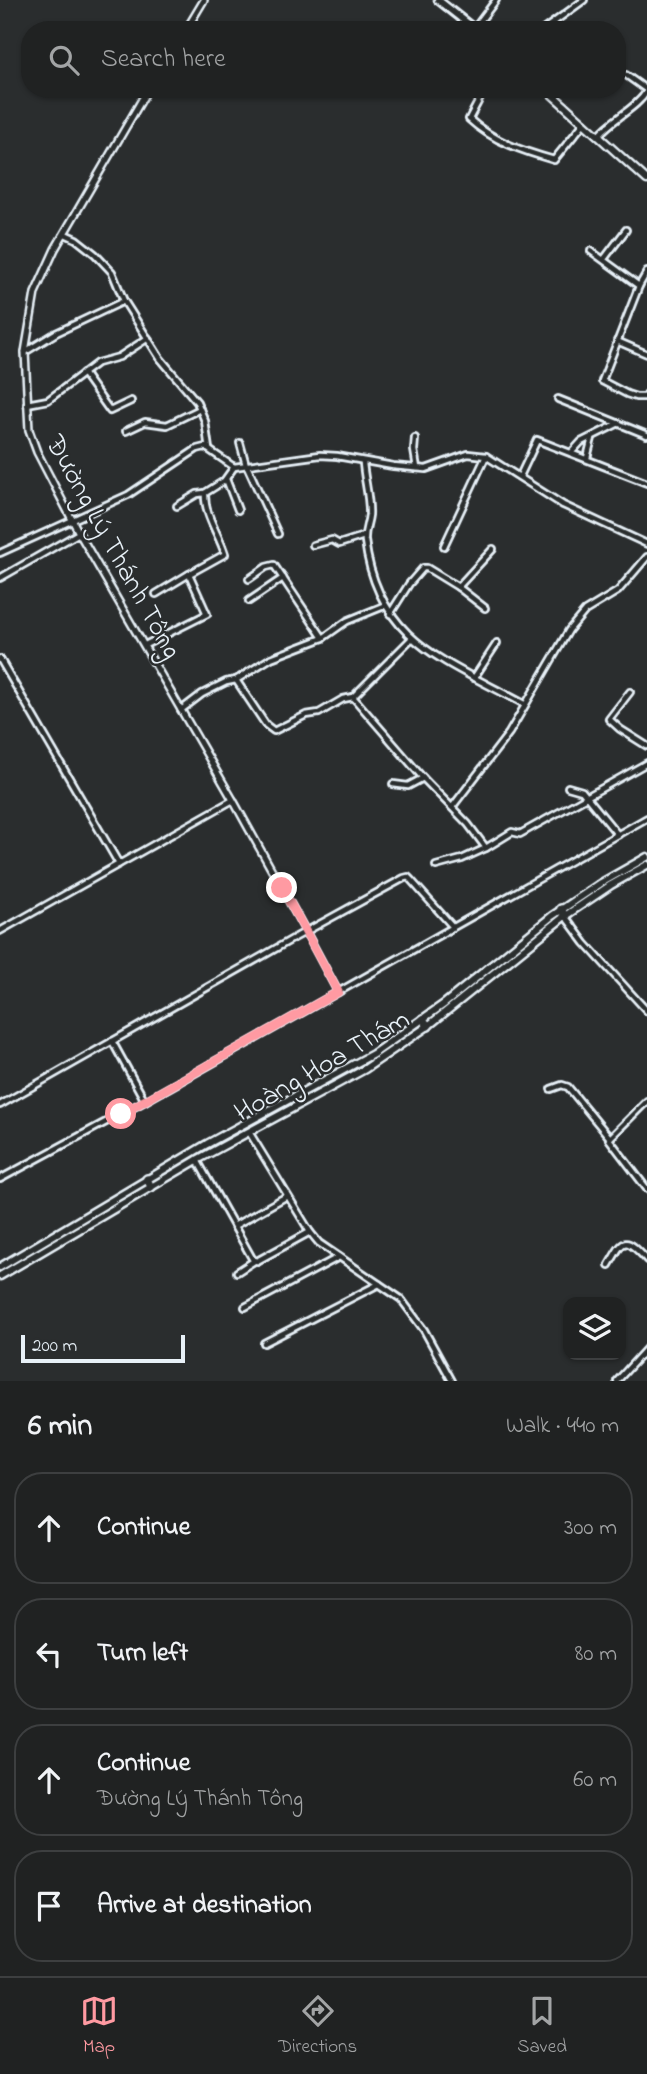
<!DOCTYPE html>
<html lang="en">
<head>
<meta charset="utf-8">
<style>
	:root { --surface:#202222; --page:#2d2f2f; --text:#f1f3f6; --muted:#a2a4a5; --line:#3d3f40; --accent:#ff9aa2 }
	body { margin:0; font-family:"Indie Flower",sans-serif; background:var(--page); color:var(--text) }
	.controls { position:absolute; right:21px; bottom:21px; display:grid; overflow:hidden; border-radius:14px; box-shadow:0 2px 5px #0004 }
	.controls button { width:63px; height:63px; display:grid; place-items:center; padding:0; border:0; border-bottom:2px solid var(--line); background:var(--surface); color:var(--text); font:35px sans-serif }
	.scale { position:absolute; left:21px; bottom:18px; width:164px; box-sizing:border-box; padding-left:7px; border:4px solid #e8f1f8; border-top:0; font-size:19px; line-height:24px; white-space:nowrap; color:#e8f1f8; -webkit-text-stroke:5px #2a2d2e; paint-order:stroke }
	.stop { position:absolute; width:21px; height:21px; margin:-16px; border:5px solid #ff9aa2; border-radius:50%; background:#fff }
	.stop.end { background:#ff9aa2; border-color:#fff; box-shadow:0 2px 7px #0008 }
	.list { margin:0; padding:0; list-style:none }
	h2 { display:flex; justify-content:space-between; align-items:center; height:91px; margin:0; padding:0 28px; font-size:30px }
	h2 small { font-size:23px; font-weight:400; color:var(--muted) }
	.list li { display:grid; grid-template-columns:46px 1fr auto; gap:21px; align-items:center; box-sizing:border-box; height:112px; margin:0 14px 14px; padding:0 14px; border:2px solid var(--line); border-radius:28px }
	.list b { display:block; font-size:26px; white-space:nowrap }
	.list p { margin:0; font-size:23px; white-space:nowrap; color:var(--muted) }
	.list em { font-size:23px; font-style:normal; color:var(--muted) }
	.icon { flex:none; width:38px; height:38px; fill:none; stroke:currentColor; stroke-width:2; stroke-linecap:round; stroke-linejoin:round }
	.map { position:relative; flex:none; width:647px; height:1381px; overflow:hidden }
	.search { position:absolute; background:var(--surface); box-shadow:0 2px 5px #0004; left:21px; right:21px; top:21px; height:77px; display:flex; align-items:center; gap:18px; box-sizing:border-box; padding:0 24px; border-radius:28px; color:var(--muted); font-size:26px }
	.sheet { height:595px; background:var(--surface) }
	nav { display:flex; justify-content:space-around; align-items:center; box-sizing:border-box; height:98px; border-top:2px solid var(--line); background:var(--surface); font-size:19px; color:var(--muted) }
	nav a { display:grid; justify-items:center; gap:4px }
	nav .on { color:var(--accent) }
	.map>svg:first-child { display:block }
	.lines { fill:none; stroke-linecap:round; stroke-linejoin:round }
	.minor-casing { stroke:#e8f1f8; stroke-width:10 }
	.tertiary-casing { stroke:#e8f1f8; stroke-width:10 }
	.secondary-casing { stroke:#e8f1f8; stroke-width:11 }
	.primary-casing { stroke:#e8f1f8; stroke-width:12 }
	.minor { stroke:#2a2d2e; stroke-width:4.5 }
	.tertiary { stroke:#2a2d2e; stroke-width:5 }
	.secondary { stroke:#2a2d2e; stroke-width:6 }
	.primary { stroke:#2a2d2e; stroke-width:7 }
	.route { stroke:#ff9aa2; stroke-width:9 }
	.labels { text-anchor:middle; stroke-width:5; stroke-linejoin:round; paint-order:stroke }
	.street-label { font-size:28px; fill:#e8f1f8; stroke:#2a2d2e }
</style>
</head>
<body>
<div class="map">
<svg width="647" height="1381" viewBox="0 0 647 1381">
	<rect width="100%" height="100%" fill="#2a2d2e"/>
	<filter id="ink" filterUnits="userSpaceOnUse"><feTurbulence type="fractalNoise" baseFrequency=".0143" numOctaves="2"/><feDisplacementMap in="SourceGraphic" scale="14" xChannelSelector="R" yChannelSelector="G"/><feConvolveMatrix kernelMatrix="1 2 1 2 8 2 1 2 1" color-interpolation-filters="sRGB"/></filter>
	<g filter="url(#ink)">
		<g class="lines">
			<g class="minor-casing">
				<g id="minor">
					<polyline points="475,28 496,0"/>
					<polyline points="543,30 584,0"/>
					<polyline points="626,75 647,90"/>
					<path d="M485 89 469 119C494 142 523 151 554 160L584 123"/>
					<path d="M599 135C613 118 637 108 647 91"/>
					<polyline points="65,234 76,239 95,254 112,272 124,301 160,358 197,402 205,421 209,449"/>
					<polyline points="591,251 639,286"/>
					<polyline points="604,259 626,230"/>
					<polyline points="647,272 639,286 602,381 627,394 636,397 646,397 647,394"/>
					<polyline points="617,341 647,354"/>
					<polyline points="25,352 56,333 124,301"/>
					<polyline points="83,373 110,411 131,401"/>
					<polyline points="558,399 647,435"/>
					<polyline points="27,404 48,400 97,363 119,357 148,338"/>
					<polyline points="126,431 145,422 167,425 200,409"/>
					<polyline points="415,438 414,450 417,468"/>
					<polyline points="240,443 246,465"/>
					<polyline points="571,453 581,442 619,423"/>
					<polyline points="587,458 592,438"/>
					<path d="M363 462C364 479 370 498 369 515 368 524 364 531 365 541 378 642 446 661 524 704"/>
					<polyline points="247,466 278,534"/>
					<polyline points="520,476 537,440 647,483"/>
					<polyline points="226,479 238,510"/>
					<polyline points="177,506 197,494 205,493"/>
					<polyline points="313,545 332,540 339,544 364,536"/>
					<polyline points="444,546 486,456"/>
					<polyline points="0,553 128,495 197,449 205,447 234,467 320,455 337,456 393,466 426,469 468,454 486,456 563,505 647,544"/>
					<polyline points="0,578 79,533"/>
					<polyline points="249,579 266,567 274,565 323,638"/>
					<polyline points="458,587 493,549"/>
					<polyline points="156,594 189,574"/>
					<polyline points="249,601 283,578"/>
					<polyline points="390,614 409,584 423,568 427,568 458,587 485,608"/>
					<path d="M145 645 207 614 189 574 225 554C219 534 204 515 205 493L224 481 234 467"/>
					<polyline points="0,659 119,864"/>
					<polyline points="474,678 497,643"/>
					<polyline points="236,680 266,725 274,731 306,715 319,713 343,699 353,697 411,639"/>
					<polyline points="630,692 609,719 620,729 647,746"/>
					<polyline points="353,697 423,778 468,824 486,848 512,832 520,834 647,763"/>
					<polyline points="181,710 202,694 226,682 236,680 271,658 323,638 347,621 384,606"/>
					<polyline points="393,784 408,786 423,778"/>
					<polyline points="568,787 582,791 618,835"/>
					<polyline points="453,806 509,733 569,630 585,611 618,591 647,557"/>
					<polyline points="436,866 462,859 486,848"/>
					<polyline points="565,916 585,943 647,1011"/>
					<polyline points="0,931 233,800"/>
					<polyline points="306,932 338,992"/>
					<polyline points="112,1041 145,1101"/>
					<polyline points="551,1089 562,1085 568,1087 610,1138"/>
					<polyline points="647,1101 609,1139 647,1189"/>
					<polyline points="0,1105 296,937 404,878 408,877 411,880 453,927"/>
					<polyline points="249,1132 310,1232 319,1243 401,1299 424,1330 452,1381"/>
					<polyline points="197,1160 253,1260 257,1261 310,1232"/>
					<polyline points="0,1179 145,1101 647,818"/>
					<polyline points="234,1226 287,1196"/>
					<path d="M609 1265C624 1239 624 1235 647 1260"/>
					<polyline points="237,1272 254,1261"/>
					<polyline points="245,1307 339,1257"/>
					<polyline points="264,1343 379,1284"/>
					<polyline points="617,1381 647,1348"/>
				</g>
			</g>
			<g class="tertiary-casing">
				<g id="tertiary">
					<polyline points="186,30 204,0"/>
					<polyline points="148,89 55,249 35,293 25,352 29,430 37,452 79,533 233,800 306,932"/>
				</g>
			</g>
			<g class="secondary-casing">
				<g id="secondary">
					<polyline points="438,0 476,30"/>
					<polyline points="546,89 647,180"/>
					<polyline points="0,1267 207,1144 373,1054 444,1004 552,916 601,883 647,857"/>
					<polyline points="0,1276 197,1160 365,1069 428,1026 565,916 611,885 647,865"/>
				</g>
			</g>
			<g class="primary-casing">
				<g id="primary">
					<polyline points="561,909 565,916"/>
					<polyline points="423,1019 428,1026"/>
					<polyline points="147,1179 151,1187"/>
				</g>
			</g>
			<use href="#minor" class="minor"/>
			<use href="#tertiary" class="tertiary"/>
			<use href="#secondary" class="secondary"/>
			<use href="#primary" class="primary"/>
		</g>
	</g>
	<g class="lines" filter="url(#ink)">
		<polyline class="route" points="121,1114 338,992 282,888"/>
	</g>
	<g class="labels">
		<g class="street-label">
			<text transform="translate(115 546) rotate(61)" y="10">Đường Lý Thánh Tông</text>
			<text transform="translate(321 1064) rotate(-30)" y="10">Hoàng Hoa Thám</text>
		</g>
	</g>
</svg>
<div class="controls">
<button><svg class="icon" aria-label="layers" viewBox="0 0 24 24"><path d="M12 4l9 5-9 5-9-5zM3 14l9 5 9-5"/></svg></button>
</div>
<div class="scale">200 m</div>
<div class="stop" style="left:121px;top:1114px"></div>
<div class="stop end" style="left:282px;top:888px"></div>
<div class="search"><svg class="icon" aria-label="search" viewBox="0 0 24 24"><circle cx="10" cy="10" r="6"/><path d="M15 15l6 6"/></svg>Search here</div>
</div>
<section class="sheet">
<h2>6 min<small>Walk · 440 m</small></h2>
<ul class="list">
<li><svg class="icon" aria-label="ahead" viewBox="0 0 24 24"><path d="M12 20V5M6 11l6-6 6 6"/></svg><div><b>Continue</b></div><em>300 m</em></li>
<li><svg class="icon" aria-label="left" viewBox="0 0 24 24"><path d="M17 20v-9H6M10 6l-5 5 5 5"/></svg><div><b>Turn left</b></div><em>80 m</em></li>
<li><svg class="icon" aria-label="ahead" viewBox="0 0 24 24"><path d="M12 20V5M6 11l6-6 6 6"/></svg><div><b>Continue</b><p>Đường Lý Thánh Tông</p></div><em>60 m</em></li>
<li><svg class="icon" aria-label="arrive" viewBox="0 0 24 24"><path d="M6 21V4h12l-3 4 3 4H6"/></svg><div><b>Arrive at destination</b></div></li>
</ul>
</section>
<nav>
<a class="on"><svg class="icon" aria-label="map" viewBox="0 0 24 24"><path d="M3 6l6-2 6 2 6-2v14l-6 2-6-2-6 2zM9 4v14M15 6v14"/></svg>Map</a>
<a><svg class="icon" aria-label="directions" viewBox="0 0 24 24"><path d="M12 3l9 9-9 9-9-9zM9 14v-3h6M13 9l2 2-2 2"/></svg>Directions</a>
<a><svg class="icon" aria-label="saved" viewBox="0 0 24 24"><path d="M7 4h10v16l-5-4-5 4z"/></svg>Saved</a>
</nav>
</body>
</html>
